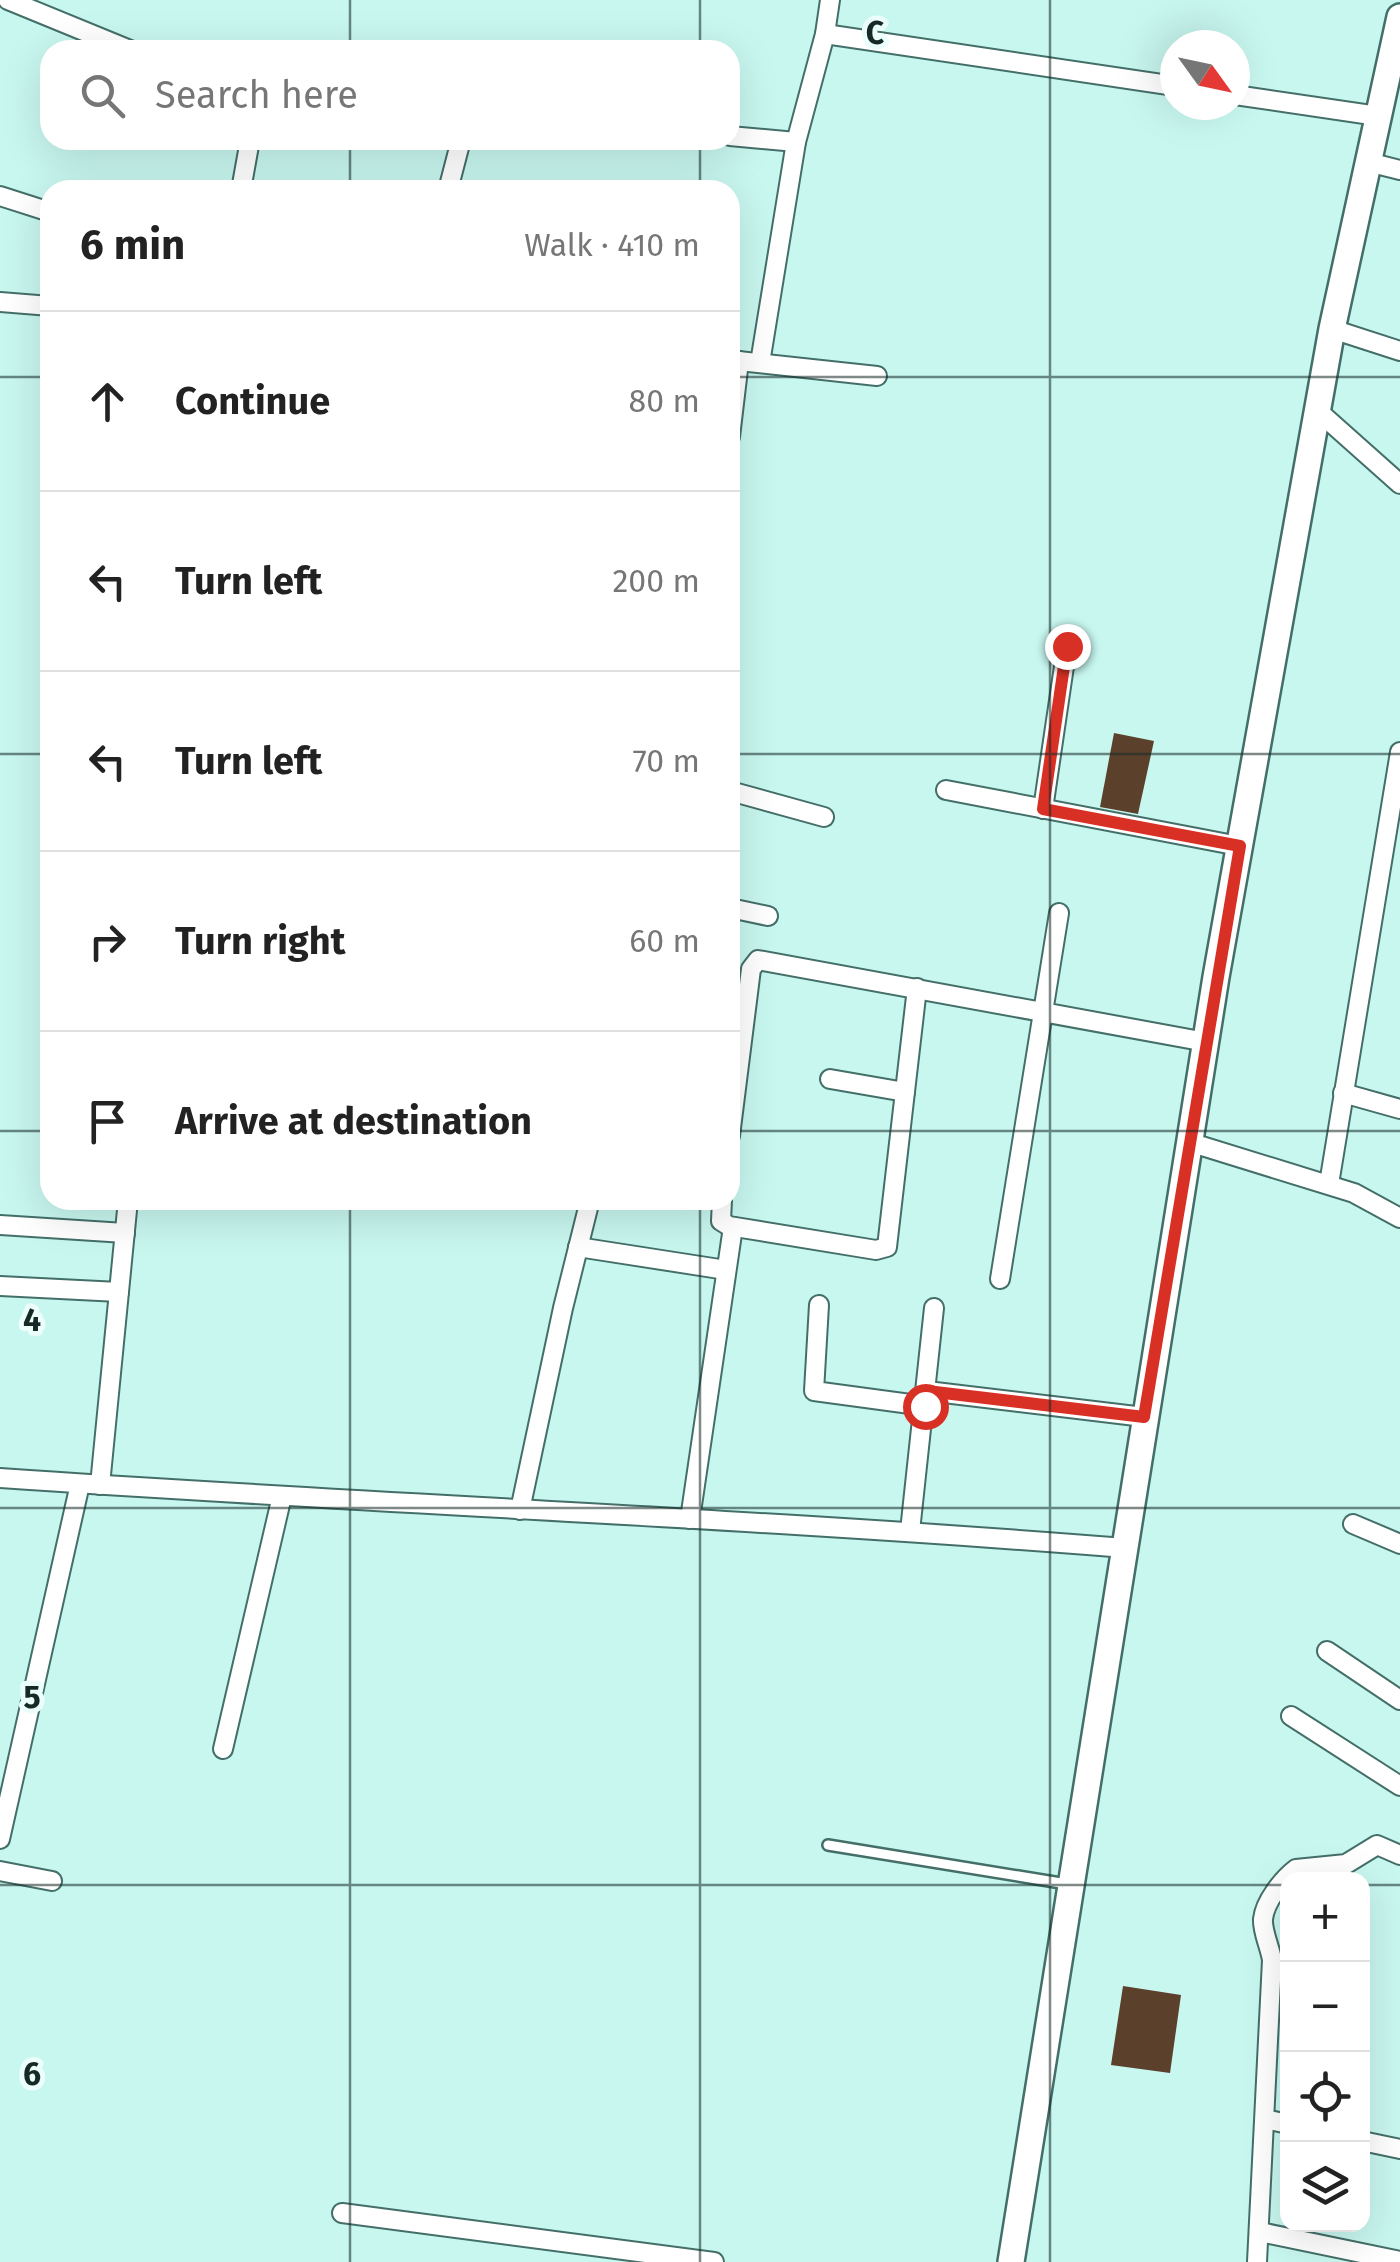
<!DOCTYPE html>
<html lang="en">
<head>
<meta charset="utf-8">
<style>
	:root { --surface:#fff; --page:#f6f6f6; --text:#222; --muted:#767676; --line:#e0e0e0 }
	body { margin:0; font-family:"Fira Sans",sans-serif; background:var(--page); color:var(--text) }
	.controls { position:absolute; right:30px; bottom:30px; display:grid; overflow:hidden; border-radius:20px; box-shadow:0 10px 40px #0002 }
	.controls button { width:90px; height:90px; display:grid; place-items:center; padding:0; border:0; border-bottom:2px solid var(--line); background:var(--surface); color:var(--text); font:50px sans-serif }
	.compass { position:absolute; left:1160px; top:30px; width:90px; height:90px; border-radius:50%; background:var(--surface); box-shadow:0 10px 40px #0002; rotate:123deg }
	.stop { position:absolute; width:30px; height:30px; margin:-22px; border:8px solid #d93025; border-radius:50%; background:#fff }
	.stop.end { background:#d93025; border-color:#fff; box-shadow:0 2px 10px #0008 }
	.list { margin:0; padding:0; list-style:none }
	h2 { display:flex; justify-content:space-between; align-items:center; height:130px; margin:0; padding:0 40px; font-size:42px }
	h2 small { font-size:32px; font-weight:400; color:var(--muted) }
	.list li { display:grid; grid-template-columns:65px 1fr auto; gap:30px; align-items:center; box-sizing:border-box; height:180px; padding:0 40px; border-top:2px solid var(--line) }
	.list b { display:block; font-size:38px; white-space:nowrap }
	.list em { font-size:32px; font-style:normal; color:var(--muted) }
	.icon { flex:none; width:55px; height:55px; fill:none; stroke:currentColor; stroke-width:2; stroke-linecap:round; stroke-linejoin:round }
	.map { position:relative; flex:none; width:1400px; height:2262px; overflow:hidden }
	.search { position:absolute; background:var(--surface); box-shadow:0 10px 40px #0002; left:40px; top:40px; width:700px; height:110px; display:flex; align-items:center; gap:25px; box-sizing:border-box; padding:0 35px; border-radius:30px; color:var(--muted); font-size:38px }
	.panel { position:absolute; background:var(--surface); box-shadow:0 10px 40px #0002; left:40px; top:180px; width:700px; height:1030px; border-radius:30px }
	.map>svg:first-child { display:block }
	.building { fill:#5b402b }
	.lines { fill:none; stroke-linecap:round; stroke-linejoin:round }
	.service-casing { stroke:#446f69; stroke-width:14 }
	.minor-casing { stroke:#446f69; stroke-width:22 }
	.secondary-casing { stroke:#446f69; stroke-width:30 }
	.service { stroke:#fff; stroke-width:9 }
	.minor { stroke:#fff; stroke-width:18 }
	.secondary { stroke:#fff; stroke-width:25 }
	.route { stroke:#d93025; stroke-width:12 }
	.grid { fill:none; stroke:#162926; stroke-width:2.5; stroke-opacity:0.55 }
	.grid-label { font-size:32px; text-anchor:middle; font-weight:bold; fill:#162926; stroke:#ebfefb; stroke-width:10; stroke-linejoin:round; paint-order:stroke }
</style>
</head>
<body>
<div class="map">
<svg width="1400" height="2262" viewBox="0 0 1400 2262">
	<rect width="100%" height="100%" fill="#c8f7f0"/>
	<g class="building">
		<polygon points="1114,733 1154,741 1138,814 1100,807"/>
		<polygon points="1123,1986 1181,1995 1170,2073 1111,2065"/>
	</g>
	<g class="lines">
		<g class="service-casing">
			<polyline id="service" points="828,1845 1067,1884"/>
		</g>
		<g class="minor-casing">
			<g id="minor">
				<polyline points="8,0 130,50"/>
				<polyline points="825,34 1175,86"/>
				<polyline points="1235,95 1378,116"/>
				<polyline points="730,136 796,142"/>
				<polyline points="1368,162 1400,170"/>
				<polyline points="241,190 250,140"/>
				<polyline points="448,190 461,140"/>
				<polyline points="0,196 50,212"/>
				<polyline points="0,302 50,306"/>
				<polyline points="1332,329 1400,351"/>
				<polyline points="730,360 877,376"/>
				<polyline points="760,363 796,142 825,34 830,0"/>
				<polyline points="1318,411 1400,484"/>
				<polyline points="730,437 739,361"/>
				<polyline points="946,790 1239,846"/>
				<polyline points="730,791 824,817"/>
				<polyline points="1043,809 1067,646"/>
				<polyline points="730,908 768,916"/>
				<polyline points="830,1079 905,1092"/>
				<polyline points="1343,1093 1400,1109"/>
				<polyline points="730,1136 751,969 758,960 1206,1042"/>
				<polyline points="1189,1142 1354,1193 1400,1218"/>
				<polyline points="1329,1184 1400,752"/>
				<polyline points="722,1200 721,1221 729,1226 876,1250 887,1247 917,988"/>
				<polyline points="0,1225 125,1233"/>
				<polyline points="578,1247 726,1270"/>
				<polyline points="1000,1279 1059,913"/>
				<polyline points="0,1286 119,1292"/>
				<polyline points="819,1305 814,1391 925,1406"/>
				<polyline points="927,1391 1144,1417"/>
				<path d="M0 1478C375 1504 750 1518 1125 1548"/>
				<polyline points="100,1485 128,1200"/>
				<polyline points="520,1510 563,1308 590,1200"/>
				<polyline points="690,1519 733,1227"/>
				<polyline points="1353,1524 1400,1544"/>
				<polyline points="910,1531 934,1308"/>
				<polyline points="1327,1651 1400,1700"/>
				<polyline points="1291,1716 1400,1786"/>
				<polyline points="223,1749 282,1496"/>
				<polyline points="0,1839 80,1484"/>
				<polyline points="0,1871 52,1881"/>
				<polyline points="1265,2119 1288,2124"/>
				<polyline points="1362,2141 1400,2149"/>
				<polyline points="342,2213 714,2262"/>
				<polyline points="1260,2232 1400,2261"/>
				<path d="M1257 2262 1272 1960C1270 1947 1262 1931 1263 1919 1265 1901 1283 1879 1296 1869L1346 1864 1377 1845 1400 1855"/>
			</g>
		</g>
		<g class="secondary-casing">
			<polyline id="secondary" points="1011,2262 1216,977 1332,329 1400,17"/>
		</g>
		<use href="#service" class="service"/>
		<use href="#minor" class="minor"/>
		<use href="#secondary" class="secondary"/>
	</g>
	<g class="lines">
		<polyline class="route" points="925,1406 927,1391 1144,1417 1240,846 1043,809 1067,646"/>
	</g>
	<path class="grid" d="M350 0V50M700 0V50M1050 0V2262M350 140V190M700 140V190M0 377H50M730 377H1400M0 754H50M730 754H1400M0 1131H50M730 1131H1400M350 1200V2262M700 1200V2262M0 1508H1400M0 1885H1288M1362 1885H1400"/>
	<g class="grid-label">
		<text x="875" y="44">C</text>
		<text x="32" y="1331">4</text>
		<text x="32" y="1708">5</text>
		<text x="32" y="2085">6</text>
	</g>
</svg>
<div class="controls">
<button>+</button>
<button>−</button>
<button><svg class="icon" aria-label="locate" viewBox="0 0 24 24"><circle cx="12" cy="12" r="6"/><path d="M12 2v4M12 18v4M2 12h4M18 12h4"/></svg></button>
<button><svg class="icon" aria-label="layers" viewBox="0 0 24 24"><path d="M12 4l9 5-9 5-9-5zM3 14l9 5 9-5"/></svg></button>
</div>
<svg class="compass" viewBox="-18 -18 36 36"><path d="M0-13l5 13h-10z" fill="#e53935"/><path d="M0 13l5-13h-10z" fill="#767676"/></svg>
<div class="stop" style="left:925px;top:1406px"></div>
<div class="stop end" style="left:1067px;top:646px"></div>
<div class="search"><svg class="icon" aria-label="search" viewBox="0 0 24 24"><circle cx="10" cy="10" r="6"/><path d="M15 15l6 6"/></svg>Search here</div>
<section class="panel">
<h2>6 min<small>Walk · 410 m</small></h2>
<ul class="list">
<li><svg class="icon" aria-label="ahead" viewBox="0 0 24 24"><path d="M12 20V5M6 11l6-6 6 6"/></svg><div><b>Continue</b></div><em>80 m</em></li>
<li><svg class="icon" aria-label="left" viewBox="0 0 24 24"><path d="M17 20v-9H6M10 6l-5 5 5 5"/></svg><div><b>Turn left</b></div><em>200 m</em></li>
<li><svg class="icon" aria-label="left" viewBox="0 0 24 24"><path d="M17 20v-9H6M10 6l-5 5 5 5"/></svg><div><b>Turn left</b></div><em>70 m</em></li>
<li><svg class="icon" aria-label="right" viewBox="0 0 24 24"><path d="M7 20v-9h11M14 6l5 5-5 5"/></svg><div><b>Turn right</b></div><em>60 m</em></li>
<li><svg class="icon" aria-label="arrive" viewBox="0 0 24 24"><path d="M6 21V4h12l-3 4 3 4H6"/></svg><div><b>Arrive at destination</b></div></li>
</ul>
</section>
</div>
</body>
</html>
